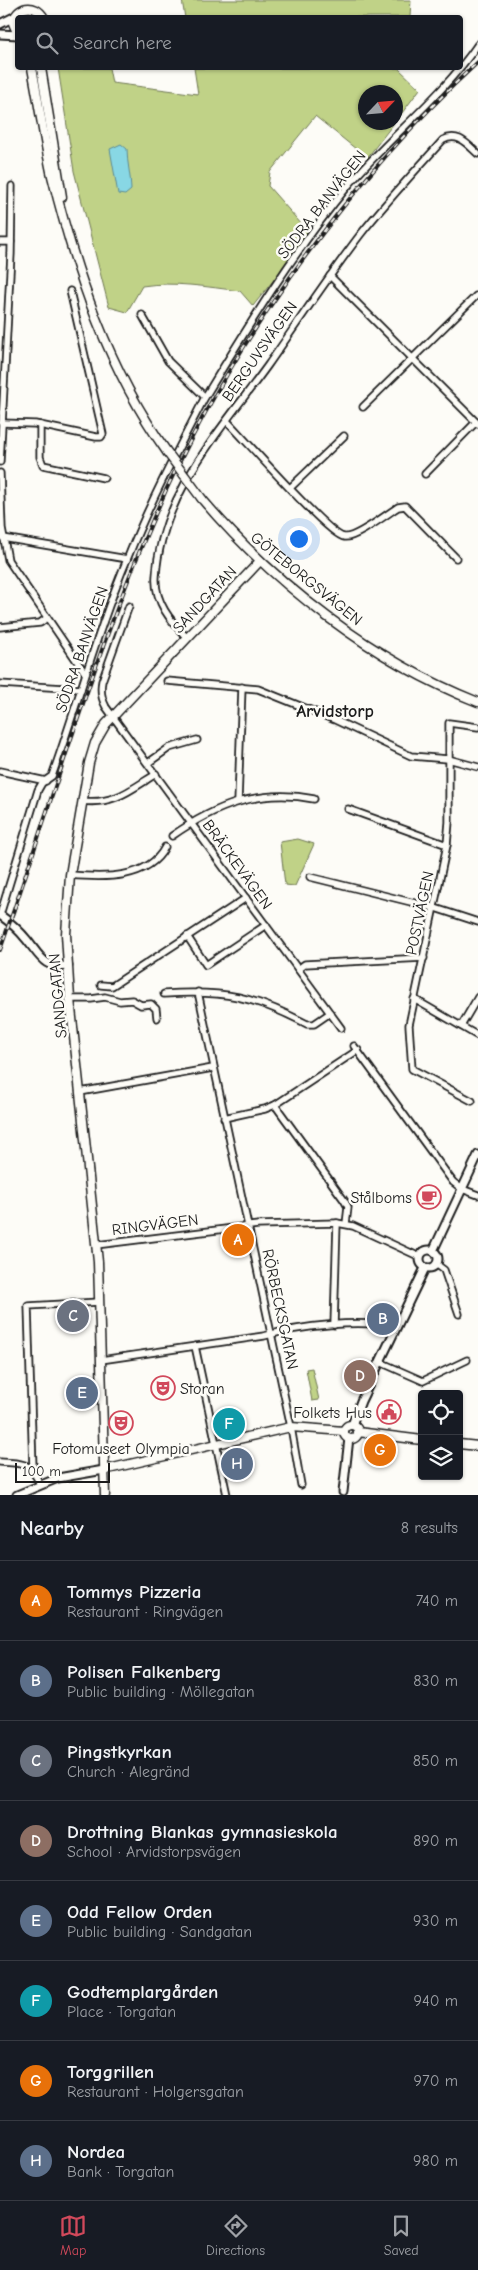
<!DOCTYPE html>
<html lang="en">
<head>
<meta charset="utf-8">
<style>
	:root { --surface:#171b24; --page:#242831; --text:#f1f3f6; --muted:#9ea1a6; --line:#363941; --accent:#d1495b }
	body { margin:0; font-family:"Comic Neue",sans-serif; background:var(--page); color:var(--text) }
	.controls { position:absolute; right:15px; bottom:15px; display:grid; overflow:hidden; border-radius:5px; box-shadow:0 1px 4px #0004 }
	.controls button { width:45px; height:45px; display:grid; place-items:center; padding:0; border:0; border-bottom:1px solid var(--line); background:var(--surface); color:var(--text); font:25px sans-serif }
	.compass { position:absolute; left:358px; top:85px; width:45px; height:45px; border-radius:50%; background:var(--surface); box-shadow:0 1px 4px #0004; rotate:64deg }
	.scale { position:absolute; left:15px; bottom:12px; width:95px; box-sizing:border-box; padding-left:5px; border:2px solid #1c1c1c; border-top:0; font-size:14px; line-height:18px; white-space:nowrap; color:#1c1c1c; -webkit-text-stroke:4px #fdfcf7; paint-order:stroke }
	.you { position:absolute; left:298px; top:538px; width:18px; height:18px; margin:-12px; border:4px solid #fff; border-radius:50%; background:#1a73e8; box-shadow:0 0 0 8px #1a73e833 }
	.badge { display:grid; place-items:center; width:32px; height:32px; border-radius:50%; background:var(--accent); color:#fff; font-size:16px; font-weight:700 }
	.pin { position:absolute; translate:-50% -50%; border:2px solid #fff; box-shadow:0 1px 5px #0006 }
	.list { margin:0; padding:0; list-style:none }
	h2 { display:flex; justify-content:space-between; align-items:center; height:65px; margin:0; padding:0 20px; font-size:21px }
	h2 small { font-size:16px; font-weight:400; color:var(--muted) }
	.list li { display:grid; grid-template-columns:32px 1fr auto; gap:15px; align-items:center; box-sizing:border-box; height:80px; padding:0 20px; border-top:1px solid var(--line) }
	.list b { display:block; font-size:19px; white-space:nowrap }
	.list p { margin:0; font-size:16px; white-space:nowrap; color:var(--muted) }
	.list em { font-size:16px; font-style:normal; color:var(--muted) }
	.icon { flex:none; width:28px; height:28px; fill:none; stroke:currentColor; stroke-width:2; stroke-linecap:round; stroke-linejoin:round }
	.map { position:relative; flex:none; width:478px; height:1495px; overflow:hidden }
	.search { position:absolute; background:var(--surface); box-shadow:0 1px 4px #0004; left:15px; right:15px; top:15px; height:55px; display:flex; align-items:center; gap:12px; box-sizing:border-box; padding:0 18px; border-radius:5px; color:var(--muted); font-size:19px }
	.sheet { height:705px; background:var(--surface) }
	nav { display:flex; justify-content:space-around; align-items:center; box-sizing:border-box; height:70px; border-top:1px solid var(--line); background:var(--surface); font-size:14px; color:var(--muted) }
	nav a { display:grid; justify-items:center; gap:2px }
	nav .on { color:var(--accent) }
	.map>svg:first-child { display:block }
	.green { fill:#c0d287; stroke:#6e7752 }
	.water { fill:#88d7e4; stroke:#5d8c94 }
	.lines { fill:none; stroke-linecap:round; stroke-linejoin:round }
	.minor-casing { stroke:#1c1c1c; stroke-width:9 }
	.tertiary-casing { stroke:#1c1c1c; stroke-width:11 }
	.secondary-casing { stroke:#1c1c1c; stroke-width:11 }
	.minor { stroke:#fdfcf7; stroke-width:5.5 }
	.tertiary { stroke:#fdfcf7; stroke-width:7 }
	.secondary { stroke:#fdfcf7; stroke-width:8 }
	.rail-casing { stroke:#1c1c1c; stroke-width:4 }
	.rail { stroke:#fdfcf7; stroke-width:2; stroke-dasharray:5.5; stroke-linecap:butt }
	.secondary-bridge-casing { stroke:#1c1c1c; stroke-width:11; stroke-linecap:butt }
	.secondary-bridge { stroke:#fdfcf7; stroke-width:8 }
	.labels { text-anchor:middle; stroke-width:5; stroke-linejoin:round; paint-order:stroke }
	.street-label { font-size:16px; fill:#1c1c1c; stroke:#fdfcf7 }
	.poi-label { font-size:16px; fill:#1c1c1c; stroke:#fdfcf7; text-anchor:end }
	.neighbourhood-label { font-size:18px; font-weight:bold; fill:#1c1c1c; stroke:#fdfcf7 }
</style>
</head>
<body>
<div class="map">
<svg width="478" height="1495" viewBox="0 0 478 1495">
	<rect width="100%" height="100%" fill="#fdfcf7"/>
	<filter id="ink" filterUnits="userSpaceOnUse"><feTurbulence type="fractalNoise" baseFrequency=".02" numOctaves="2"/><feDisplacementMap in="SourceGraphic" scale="10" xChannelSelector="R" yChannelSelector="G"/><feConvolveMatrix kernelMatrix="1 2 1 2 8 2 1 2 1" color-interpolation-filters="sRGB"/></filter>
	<g filter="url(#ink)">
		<g class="green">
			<polygon points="182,0 411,0 410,17 185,18"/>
			<path d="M58 68H109L112 83 198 94 194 68H398L420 89 396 121V92H366V122L394 123 367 158 315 116 270 172 268 186 310 234 253 306 240 291C208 287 174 281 142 286L127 312 109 307 74 171Z"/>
			<polygon points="298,839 314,844 295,886 285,885 280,842"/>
			<polygon points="312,1368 319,1400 312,1401 306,1369"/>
		</g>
		<path class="water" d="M121 144 127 149C127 164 131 176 131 190L125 195 118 194 110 149Z"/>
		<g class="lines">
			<g class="minor-casing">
				<g id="minor">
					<polyline points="0,242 11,242"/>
					<polyline points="330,276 478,424"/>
					<path d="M205 397C249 325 294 251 348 186 389 137 442 97 478 44"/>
					<polyline points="363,407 476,296"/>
					<path d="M227 421C244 438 329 536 344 537 355 539 387 514 398 507L405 506 456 558"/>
					<polyline points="2,423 35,424 96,437 101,437 103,434 70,291"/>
					<polyline points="40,425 40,457 43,465 104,478"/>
					<polyline points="0,462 11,254 12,186"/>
					<polyline points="0,473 2,528 8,560 85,673"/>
					<polyline points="425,474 476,422"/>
					<polyline points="290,488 344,436"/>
					<polyline points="3,538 127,559"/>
					<path d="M129 606 102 681C100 691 101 698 106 707L341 1028"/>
					<polyline points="0,627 40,623 47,618"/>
					<path d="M187 638C171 621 154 602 156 576 161 493 222 429 268 365 299 321 328 277 360 235 386 202 415 171 443 140 458 132 467 144 478 154"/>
					<polyline points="167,681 258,689 335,720 411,756 448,759 478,767"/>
					<polyline points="0,684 81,689"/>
					<polyline points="148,763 169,748 197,740"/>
					<polyline points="0,771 46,781"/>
					<path d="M82 801C114 805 130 790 156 774"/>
					<polyline points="238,802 242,687"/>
					<polyline points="348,809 447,845"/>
					<path d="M172 836C216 805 261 788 314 799"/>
					<path d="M70 875C103 878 148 880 165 847"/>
					<polyline points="310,877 435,908 478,922"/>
					<path d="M0 915 38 790 42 783 52 776C78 703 98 628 128 557 150 502 178 449 205 397L168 361 142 315"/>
					<polyline points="187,936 206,965 266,925"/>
					<polyline points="298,969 305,964 424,958"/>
					<polyline points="101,985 112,986 246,898"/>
					<polyline points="198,992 291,1427 301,1485"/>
					<path d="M164 994C225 990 253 996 307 1024H314L330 1013"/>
					<polyline points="70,999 91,999 105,997 120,1001 132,1000 141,1005 151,1004 156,1009 157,1018"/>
					<polyline points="414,999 478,1036"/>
					<polyline points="461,1026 478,997"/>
					<polyline points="354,1046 453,1182 462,1189 478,1195"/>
					<polyline points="80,1092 213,1068"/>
					<polyline points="472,1101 412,1069 409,1025 447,845 449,822 449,723 478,727"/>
					<polyline points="275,1105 344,1200 348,1207 346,1224"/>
					<polyline points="224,1118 265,1109 275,1105 358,1050"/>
					<polyline points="96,1245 258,1225 337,1223 353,1226 420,1257"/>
					<polyline points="436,1264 444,1270 459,1314"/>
					<polyline points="334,1325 337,1223"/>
					<polyline points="195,1346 227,1495"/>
					<path d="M101 1360 264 1336C301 1326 359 1319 396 1327"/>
					<polyline points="380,1362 423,1381 467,1360"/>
					<path d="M0 1462C24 1464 29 1461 40 1484"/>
					<polyline points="33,1469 28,1306 99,1302"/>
				</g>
			</g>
			<g class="tertiary-casing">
				<g id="tertiary">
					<polyline points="0,24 14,17"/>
					<polyline points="0,34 18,35"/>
					<path d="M0 915C10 922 19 930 27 940 40 956 44 969 68 966"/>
					<circle cx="429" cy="1259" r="9"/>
					<polyline points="433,1251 478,1155"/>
					<polyline points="352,1425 361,1401 425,1268"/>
					<polyline points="343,1492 349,1438"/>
					<polyline points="17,1495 58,1478 104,1470"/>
				</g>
			</g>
			<g class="secondary-casing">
				<g id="secondary">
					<path d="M18 35 13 23C16 6 35 2 44 18"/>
					<path d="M32 68C39 104 44 140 52 176 76 273 108 369 167 452"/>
					<polyline points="41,68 62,197"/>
					<path d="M202 499C274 584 373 661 478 702"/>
					<circle cx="351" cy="1432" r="7"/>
					<polyline points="358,1432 422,1440"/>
					<polyline points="459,1444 478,1446"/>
					<polyline points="104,1470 291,1427 344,1431"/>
					<polyline points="105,1495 98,1262 70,999 66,934 70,875 89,763 95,743 106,724 260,561"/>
				</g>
			</g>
			<use href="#minor" class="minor"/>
			<use href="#tertiary" class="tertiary"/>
			<use href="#secondary" class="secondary"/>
			<g class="rail-casing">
				<path id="rail" d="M0 950C50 808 92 662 151 524 223 355 343 186 478 62"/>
			</g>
			<use href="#rail" class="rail"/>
			<g class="secondary-bridge-casing">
				<polyline id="secondary-bridge" points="167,452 202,499"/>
			</g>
			<use href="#secondary-bridge" class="secondary-bridge"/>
		</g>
	</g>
	<defs>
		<g id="cafe-ring" transform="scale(1.25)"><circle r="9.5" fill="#fdfcf7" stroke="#d1495b" stroke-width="1.5"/><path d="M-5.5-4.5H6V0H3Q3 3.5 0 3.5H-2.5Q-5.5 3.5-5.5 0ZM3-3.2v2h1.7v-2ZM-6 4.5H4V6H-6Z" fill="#d1495b"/></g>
		<g id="theatre-ring" transform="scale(1.25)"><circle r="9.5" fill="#fdfcf7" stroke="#d1495b" stroke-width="1.5"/><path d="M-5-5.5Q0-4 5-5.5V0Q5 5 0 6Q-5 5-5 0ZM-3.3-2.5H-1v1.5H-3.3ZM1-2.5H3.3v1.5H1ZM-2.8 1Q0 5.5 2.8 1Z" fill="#d1495b"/></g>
		<g id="civic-ring" transform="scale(1.25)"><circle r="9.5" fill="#fdfcf7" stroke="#d1495b" stroke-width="1.5"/><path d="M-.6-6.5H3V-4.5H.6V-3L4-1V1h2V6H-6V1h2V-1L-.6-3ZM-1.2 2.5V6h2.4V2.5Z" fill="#d1495b"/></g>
	</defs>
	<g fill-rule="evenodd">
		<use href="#cafe-ring" x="429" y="1197"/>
		<use href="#theatre-ring" x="163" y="1388"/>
		<use href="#civic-ring" x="389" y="1412"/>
		<use href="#theatre-ring" x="121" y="1423"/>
	</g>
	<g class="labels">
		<g class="street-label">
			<text transform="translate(321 204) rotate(-52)" y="6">SÖDRA BANVÄGEN</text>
			<text transform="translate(259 351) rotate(-55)" y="6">BERGUVSVÄGEN</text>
			<text transform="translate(307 578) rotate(39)" y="6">GÖTEBORGSVÄGEN</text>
			<text transform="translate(204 599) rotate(-47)" y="6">SANDGATAN</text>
			<text transform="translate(81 649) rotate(-71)" y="6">SÖDRA BANVÄGEN</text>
			<text transform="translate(238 864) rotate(54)" y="6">BRÄCKEVÄGEN</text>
			<text transform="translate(419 913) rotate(-78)" y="6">POSTVÄGEN</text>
			<text transform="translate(57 996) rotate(-95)" y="6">SANDGATAN</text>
			<text transform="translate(155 1224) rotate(-7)" y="6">RINGVÄGEN</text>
			<text transform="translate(281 1309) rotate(78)" y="6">RÖRBECKSGATAN</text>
		</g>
		<g class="poi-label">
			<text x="412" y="1203">Stålboms</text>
			<text x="180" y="1394" text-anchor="start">Storan</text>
			<text x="372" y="1418">Folkets Hus</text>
			<text x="121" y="1454" text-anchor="middle">Fotomuseet Olympia</text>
		</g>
		<g class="neighbourhood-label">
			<text x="335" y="717">Arvidstorp</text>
		</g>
	</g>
</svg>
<div class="controls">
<button><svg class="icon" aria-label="locate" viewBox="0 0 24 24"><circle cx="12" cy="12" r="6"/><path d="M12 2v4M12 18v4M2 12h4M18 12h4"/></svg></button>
<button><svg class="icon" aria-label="layers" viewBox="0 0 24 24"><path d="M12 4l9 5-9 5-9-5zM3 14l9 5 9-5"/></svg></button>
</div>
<svg class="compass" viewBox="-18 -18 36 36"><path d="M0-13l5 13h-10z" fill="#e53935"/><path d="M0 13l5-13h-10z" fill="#9ea1a6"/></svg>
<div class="scale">100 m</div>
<div class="you"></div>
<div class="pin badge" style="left:238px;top:1240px;background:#e8710a">A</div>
<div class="pin badge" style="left:383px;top:1319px;background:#5c6f8a">B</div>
<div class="pin badge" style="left:73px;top:1316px;background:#6b7280">C</div>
<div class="pin badge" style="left:360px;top:1376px;background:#8d6e63">D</div>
<div class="pin badge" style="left:82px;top:1393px;background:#5c6f8a">E</div>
<div class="pin badge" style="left:229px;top:1424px;background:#0f9aa8">F</div>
<div class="pin badge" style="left:380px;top:1450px;background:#e8710a">G</div>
<div class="pin badge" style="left:237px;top:1464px;background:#5c6f8a">H</div>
<div class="search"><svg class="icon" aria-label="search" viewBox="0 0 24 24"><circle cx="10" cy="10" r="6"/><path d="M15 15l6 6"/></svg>Search here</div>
</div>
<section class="sheet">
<h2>Nearby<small>8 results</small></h2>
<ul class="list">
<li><span class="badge" style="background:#e8710a">A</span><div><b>Tommys Pizzeria</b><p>Restaurant · Ringvägen</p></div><em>740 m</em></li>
<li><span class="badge" style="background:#5c6f8a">B</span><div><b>Polisen Falkenberg</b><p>Public building · Möllegatan</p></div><em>830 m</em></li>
<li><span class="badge" style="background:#6b7280">C</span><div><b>Pingstkyrkan</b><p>Church · Alegränd</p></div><em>850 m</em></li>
<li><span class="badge" style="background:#8d6e63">D</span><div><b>Drottning Blankas gymnasieskola</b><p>School · Arvidstorpsvägen</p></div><em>890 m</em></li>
<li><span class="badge" style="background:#5c6f8a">E</span><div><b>Odd Fellow Orden</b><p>Public building · Sandgatan</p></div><em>930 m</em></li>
<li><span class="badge" style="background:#0f9aa8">F</span><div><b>Godtemplargården</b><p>Place · Torgatan</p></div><em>940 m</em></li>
<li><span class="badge" style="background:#e8710a">G</span><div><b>Torggrillen</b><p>Restaurant · Holgersgatan</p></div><em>970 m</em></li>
<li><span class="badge" style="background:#5c6f8a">H</span><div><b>Nordea</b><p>Bank · Torgatan</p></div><em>980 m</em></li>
</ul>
</section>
<nav>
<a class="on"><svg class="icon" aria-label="map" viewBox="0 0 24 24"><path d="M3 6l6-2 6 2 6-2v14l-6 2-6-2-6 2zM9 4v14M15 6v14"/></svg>Map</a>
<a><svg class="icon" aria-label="directions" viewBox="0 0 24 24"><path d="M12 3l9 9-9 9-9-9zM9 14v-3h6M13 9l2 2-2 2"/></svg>Directions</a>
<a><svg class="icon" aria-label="saved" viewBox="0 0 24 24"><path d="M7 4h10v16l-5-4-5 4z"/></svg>Saved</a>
</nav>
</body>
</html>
